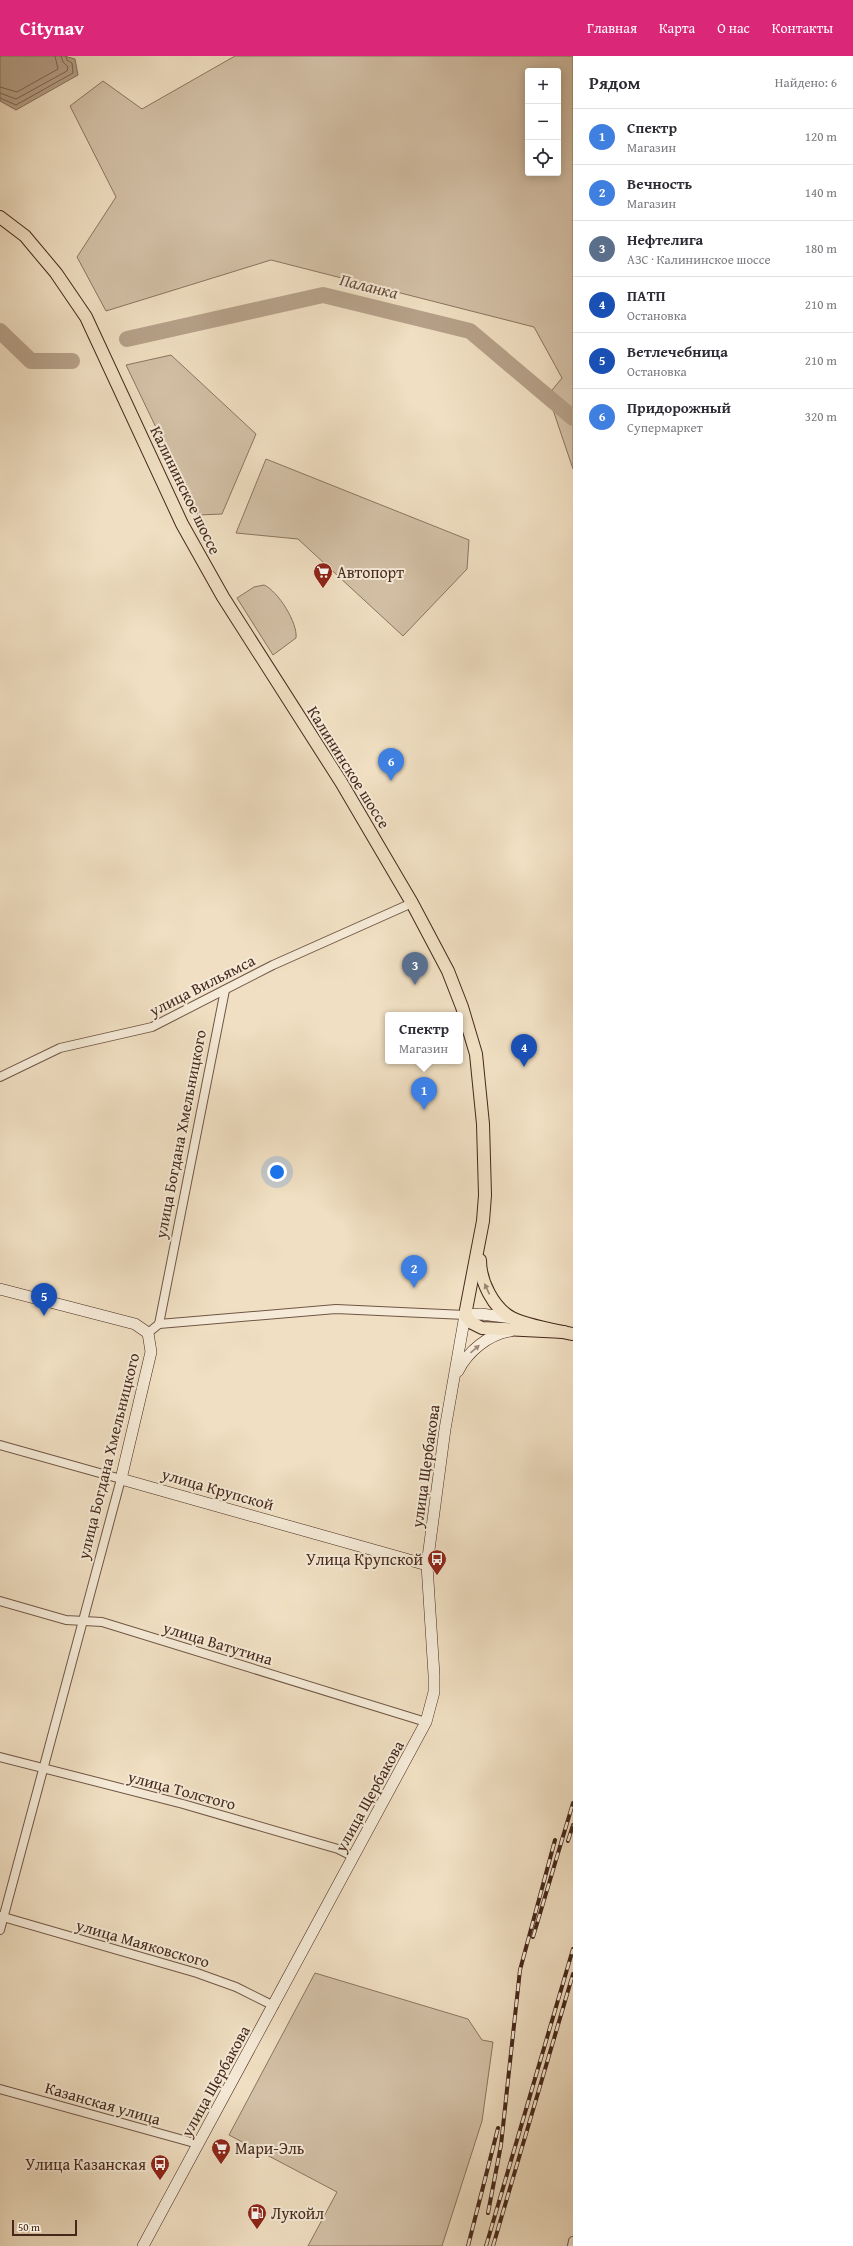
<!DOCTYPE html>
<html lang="ru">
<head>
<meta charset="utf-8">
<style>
	:root { --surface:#fff; --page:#f2f2f3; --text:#2b2b33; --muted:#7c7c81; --line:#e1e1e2; --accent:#db2777 }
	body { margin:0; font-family:"Gentium Book Plus",serif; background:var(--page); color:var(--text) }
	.controls { position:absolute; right:12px; top:12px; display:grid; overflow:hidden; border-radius:4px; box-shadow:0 2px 10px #0003 }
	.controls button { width:36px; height:36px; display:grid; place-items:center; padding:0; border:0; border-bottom:1px solid var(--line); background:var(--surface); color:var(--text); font:20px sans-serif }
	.scale { position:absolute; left:12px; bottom:10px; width:65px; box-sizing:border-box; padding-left:4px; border:2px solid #46281b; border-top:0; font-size:11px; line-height:14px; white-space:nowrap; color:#46281b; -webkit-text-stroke:3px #f5ead7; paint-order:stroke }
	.you { position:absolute; left:277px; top:1116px; width:14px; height:14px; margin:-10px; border:3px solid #fff; border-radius:50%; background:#1a73e8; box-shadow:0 0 0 6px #1a73e833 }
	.badge { display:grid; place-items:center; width:26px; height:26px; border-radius:50%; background:var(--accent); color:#fff; font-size:13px; font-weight:700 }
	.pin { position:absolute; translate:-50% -33px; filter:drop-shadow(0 1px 2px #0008) }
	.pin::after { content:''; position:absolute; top:21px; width:14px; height:12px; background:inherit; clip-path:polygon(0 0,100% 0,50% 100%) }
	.popup { position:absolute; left:385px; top:956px; width:78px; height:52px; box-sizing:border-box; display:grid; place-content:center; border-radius:4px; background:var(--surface); filter:drop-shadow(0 1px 3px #0005); font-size:13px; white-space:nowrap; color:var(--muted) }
	.popup b { font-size:15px; color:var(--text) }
	.popup::after { content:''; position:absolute; left:50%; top:100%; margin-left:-8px; border:8px solid transparent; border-top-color:var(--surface) }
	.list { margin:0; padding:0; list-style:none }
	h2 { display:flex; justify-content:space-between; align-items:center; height:52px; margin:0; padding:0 16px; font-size:17px }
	h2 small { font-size:13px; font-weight:400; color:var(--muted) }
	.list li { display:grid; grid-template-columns:26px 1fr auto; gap:12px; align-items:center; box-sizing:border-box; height:56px; padding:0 16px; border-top:1px solid var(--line) }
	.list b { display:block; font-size:15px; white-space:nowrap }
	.list p { margin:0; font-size:13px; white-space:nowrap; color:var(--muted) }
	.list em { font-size:13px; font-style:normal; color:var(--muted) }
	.icon { flex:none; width:22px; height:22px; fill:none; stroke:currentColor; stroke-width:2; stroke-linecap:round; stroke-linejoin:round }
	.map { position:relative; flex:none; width:573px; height:2190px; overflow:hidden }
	header { display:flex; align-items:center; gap:24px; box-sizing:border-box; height:56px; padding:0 20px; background:var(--accent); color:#fff }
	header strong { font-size:19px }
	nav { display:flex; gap:22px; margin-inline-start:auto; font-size:14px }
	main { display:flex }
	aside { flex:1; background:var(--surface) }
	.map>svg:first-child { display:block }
	.green { fill:#d3c0a6; stroke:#8c7460; fill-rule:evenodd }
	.water { fill:#b6a189; stroke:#89715d }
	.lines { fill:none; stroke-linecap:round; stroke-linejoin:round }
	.shore { stroke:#7e6452; stroke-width:1 }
	.river { stroke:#b6a189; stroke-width:16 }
	.street-casing { stroke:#705645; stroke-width:10 }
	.secondary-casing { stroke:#46281b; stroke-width:12 }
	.primary-casing { stroke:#46281b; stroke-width:14 }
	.street { stroke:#f5ead7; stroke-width:8 }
	.secondary { stroke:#f5ead7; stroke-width:11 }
	.primary { stroke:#f0dfc2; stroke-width:12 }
	.rail-casing { stroke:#46281b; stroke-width:4 }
	.rail { stroke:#f5ead7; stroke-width:2.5; stroke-dasharray:8; stroke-linecap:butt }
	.oneway { fill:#9b846e }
	.oneway2 { fill:#9e8979 }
	.labels { text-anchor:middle; stroke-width:4; stroke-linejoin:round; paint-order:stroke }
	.street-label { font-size:16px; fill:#46281b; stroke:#f5ead7 }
	.poi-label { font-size:16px; fill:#46281b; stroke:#f5ead7; text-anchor:start }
	.water-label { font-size:17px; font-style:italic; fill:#684c3c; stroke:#f5ead7 }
</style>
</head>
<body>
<header>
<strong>Citynav</strong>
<nav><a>Главная</a><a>Карта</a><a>О нас</a><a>Контакты</a></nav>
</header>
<main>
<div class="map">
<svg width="573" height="2190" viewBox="0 0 573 2190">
	<rect width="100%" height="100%" fill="#f0dfc2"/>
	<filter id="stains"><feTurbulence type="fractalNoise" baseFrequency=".005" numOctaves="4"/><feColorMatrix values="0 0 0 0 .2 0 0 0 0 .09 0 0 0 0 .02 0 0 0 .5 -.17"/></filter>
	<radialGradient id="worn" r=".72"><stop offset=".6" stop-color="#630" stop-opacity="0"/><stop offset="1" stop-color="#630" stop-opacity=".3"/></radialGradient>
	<g class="green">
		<path d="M235 0H573V413L548 339 562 322 534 271 271 204 106 255 77 201 116 141 70 50 103 25 142 53ZM528 15H558V117H528Z"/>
		<polygon points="171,299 256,378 222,458 198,459 126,309"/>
		<polygon points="266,403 469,484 467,513 403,580 298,483 236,477"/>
		<path d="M264 529C278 535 298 567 296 582L273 599 237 542 254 531Z"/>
		<polygon points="315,1917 468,1963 482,1984 493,1986 482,2065 442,2190 308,2190 337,2136 229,2079"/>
	</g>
	<polygon class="water" points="0,0 64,0 75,3 78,19 16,54 0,45"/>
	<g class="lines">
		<g class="shore">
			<polyline points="0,31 17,36 58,13 55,0"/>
			<polyline points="0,37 16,43 67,15 68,11 63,6 61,0"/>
			<polyline points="0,42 16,49 73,17 72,7 67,4 66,0"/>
		</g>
		<g class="river">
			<polyline points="0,275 31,305 72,305"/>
			<polyline points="127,283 323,239 470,275 573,362"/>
		</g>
		<g class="street-casing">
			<g id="street">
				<polyline points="0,1021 60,992 152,971 273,909 412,847"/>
				<polyline points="159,1268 336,1253 465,1259"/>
				<polyline points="148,1277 159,1268 225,934"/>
				<polyline points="0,1389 121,1423 0,1874"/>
				<polyline points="0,1545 66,1564 102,1566 426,1666"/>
				<polyline points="0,1701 183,1748 338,1793 354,1801"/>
				<polyline points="0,1860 197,1917 236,1931 274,1950"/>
				<polyline points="0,2033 198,2088"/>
				<polyline points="572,2190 573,2185"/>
			</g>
		</g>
		<g class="secondary-casing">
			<g id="secondary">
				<polyline points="0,1233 135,1268 148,1277 151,1296 121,1423 427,1509"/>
				<path d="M458 1315C468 1295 488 1279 510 1275"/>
				<polyline points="143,2190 426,1666 434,1636 434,1619 427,1509 445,1373 465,1259 481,1258 512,1262"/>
			</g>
		</g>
		<g class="primary-casing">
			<g id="primary">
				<polyline points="0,161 25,180 56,217 86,261 182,468 223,541 341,726 412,847 448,915 462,951 476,998 483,1068 485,1139 483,1165 465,1259 472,1267 482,1272 564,1276"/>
				<path d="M480 1204C480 1225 493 1252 512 1262 526 1269 557 1275 573 1278"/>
			</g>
		</g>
		<use href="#street" class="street"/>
		<use href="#secondary" class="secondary"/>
		<use href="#primary" class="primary"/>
		<g class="rail-casing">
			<g id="rail">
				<polyline points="568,1785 573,1769"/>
				<polyline points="533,1881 573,1747"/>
				<polyline points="488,2157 501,2089 520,1914 555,1784"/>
				<polyline points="468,2190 498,2072"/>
				<polyline points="486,2190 573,1893"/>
				<polyline points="493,2190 573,1918"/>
			</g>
		</g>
		<use href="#rail" class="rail"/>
	</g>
	<defs><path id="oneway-solid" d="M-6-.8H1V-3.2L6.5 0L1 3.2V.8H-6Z"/></defs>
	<use class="oneway" href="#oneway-solid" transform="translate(487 1233) rotate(-115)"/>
	<use class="oneway2" href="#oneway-solid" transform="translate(475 1293) rotate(-41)"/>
	<defs>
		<g id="supermarket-pin" transform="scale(1)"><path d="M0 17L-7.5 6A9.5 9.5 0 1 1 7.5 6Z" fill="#8f2418" stroke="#f5ead7"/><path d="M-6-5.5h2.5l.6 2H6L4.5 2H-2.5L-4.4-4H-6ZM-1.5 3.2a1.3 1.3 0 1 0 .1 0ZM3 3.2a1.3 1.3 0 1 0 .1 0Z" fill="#fff"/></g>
		<g id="bus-pin" transform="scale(1)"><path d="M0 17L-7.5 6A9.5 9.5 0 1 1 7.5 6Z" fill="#8f2418" stroke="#f5ead7"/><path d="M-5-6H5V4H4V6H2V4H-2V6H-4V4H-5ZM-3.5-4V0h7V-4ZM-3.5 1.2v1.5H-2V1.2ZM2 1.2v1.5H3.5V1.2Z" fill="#fff"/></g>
		<g id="fuel-pin" transform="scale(1)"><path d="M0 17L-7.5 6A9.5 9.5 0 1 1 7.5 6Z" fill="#8f2418" stroke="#f5ead7"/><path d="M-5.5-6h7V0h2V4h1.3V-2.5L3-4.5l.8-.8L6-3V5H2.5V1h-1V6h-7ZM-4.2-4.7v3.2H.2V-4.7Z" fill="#fff"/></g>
	</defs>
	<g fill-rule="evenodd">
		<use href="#supermarket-pin" x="323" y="516"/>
		<use href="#bus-pin" x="437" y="1503"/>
		<use href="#supermarket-pin" x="221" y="2092"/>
		<use href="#bus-pin" x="160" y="2108"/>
		<use href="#fuel-pin" x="257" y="2157"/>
	</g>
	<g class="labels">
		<g class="street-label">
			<text transform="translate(186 434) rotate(64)" y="6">Калининское шоссе</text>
			<text transform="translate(349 711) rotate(58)" y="6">Калининское шоссе</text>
			<text transform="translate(202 929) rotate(-27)" y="6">улица Вильямса</text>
			<text transform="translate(180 1078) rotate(-79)" y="6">улица Богдана Хмельницкого</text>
			<text transform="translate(108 1400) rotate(-76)" y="6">улица Богдана Хмельницкого</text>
			<text transform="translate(425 1410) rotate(-82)" y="6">улица Щербакова</text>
			<text transform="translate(218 1433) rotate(16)" y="6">улица Крупской</text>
			<text transform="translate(218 1587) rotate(17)" y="6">улица Ватутина</text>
			<text transform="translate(182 1734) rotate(15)" y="6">улица Толстого</text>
			<text transform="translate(369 1740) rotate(-61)" y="6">улица Щербакова</text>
			<text transform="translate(143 1887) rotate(16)" y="6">улица Маяковского</text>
			<text transform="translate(215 2025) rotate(-61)" y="6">улица Щербакова</text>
			<text transform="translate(103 2047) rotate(16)" y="6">Казанская улица</text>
		</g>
		<g class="poi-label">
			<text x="337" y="522">Автопорт</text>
			<text x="423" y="1509" text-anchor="end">Улица Крупской</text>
			<text x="235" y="2098">Мари-Эль</text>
			<text x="146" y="2114" text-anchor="end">Улица Казанская</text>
			<text x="271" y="2163">Лукойл</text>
		</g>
		<g class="water-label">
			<text transform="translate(369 230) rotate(14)" y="6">Паланка</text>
		</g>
	</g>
	<rect width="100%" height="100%" filter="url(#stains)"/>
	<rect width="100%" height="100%" fill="url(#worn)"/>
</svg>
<div class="controls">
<button>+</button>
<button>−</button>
<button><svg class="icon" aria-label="locate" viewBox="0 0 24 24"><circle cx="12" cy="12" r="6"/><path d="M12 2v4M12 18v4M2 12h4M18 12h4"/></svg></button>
</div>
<div class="scale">50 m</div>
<div class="you"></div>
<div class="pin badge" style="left:424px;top:1054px;background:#3f7fe0">1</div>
<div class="popup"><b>Спектр</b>Магазин</div>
<div class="pin badge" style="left:414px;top:1232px;background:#3f7fe0">2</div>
<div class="pin badge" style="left:415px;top:929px;background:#5c6f8a">3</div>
<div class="pin badge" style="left:524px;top:1011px;background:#1a4fb4">4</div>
<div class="pin badge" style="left:44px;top:1260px;background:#1a4fb4">5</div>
<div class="pin badge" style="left:391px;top:725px;background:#3f7fe0">6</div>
</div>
<aside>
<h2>Рядом<small>Найдено: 6</small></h2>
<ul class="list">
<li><span class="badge" style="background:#3f7fe0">1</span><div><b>Спектр</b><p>Магазин</p></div><em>120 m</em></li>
<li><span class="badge" style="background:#3f7fe0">2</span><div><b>Вечность</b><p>Магазин</p></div><em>140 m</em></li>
<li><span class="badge" style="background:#5c6f8a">3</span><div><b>Нефтелига</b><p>АЗС · Калининское шоссе</p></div><em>180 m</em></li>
<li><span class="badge" style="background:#1a4fb4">4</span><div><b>ПАТП</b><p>Остановка</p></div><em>210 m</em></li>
<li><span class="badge" style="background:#1a4fb4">5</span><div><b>Ветлечебница</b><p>Остановка</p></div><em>210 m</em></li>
<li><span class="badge" style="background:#3f7fe0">6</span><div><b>Придорожный</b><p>Супермаркет</p></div><em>320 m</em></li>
</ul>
</aside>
</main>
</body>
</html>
